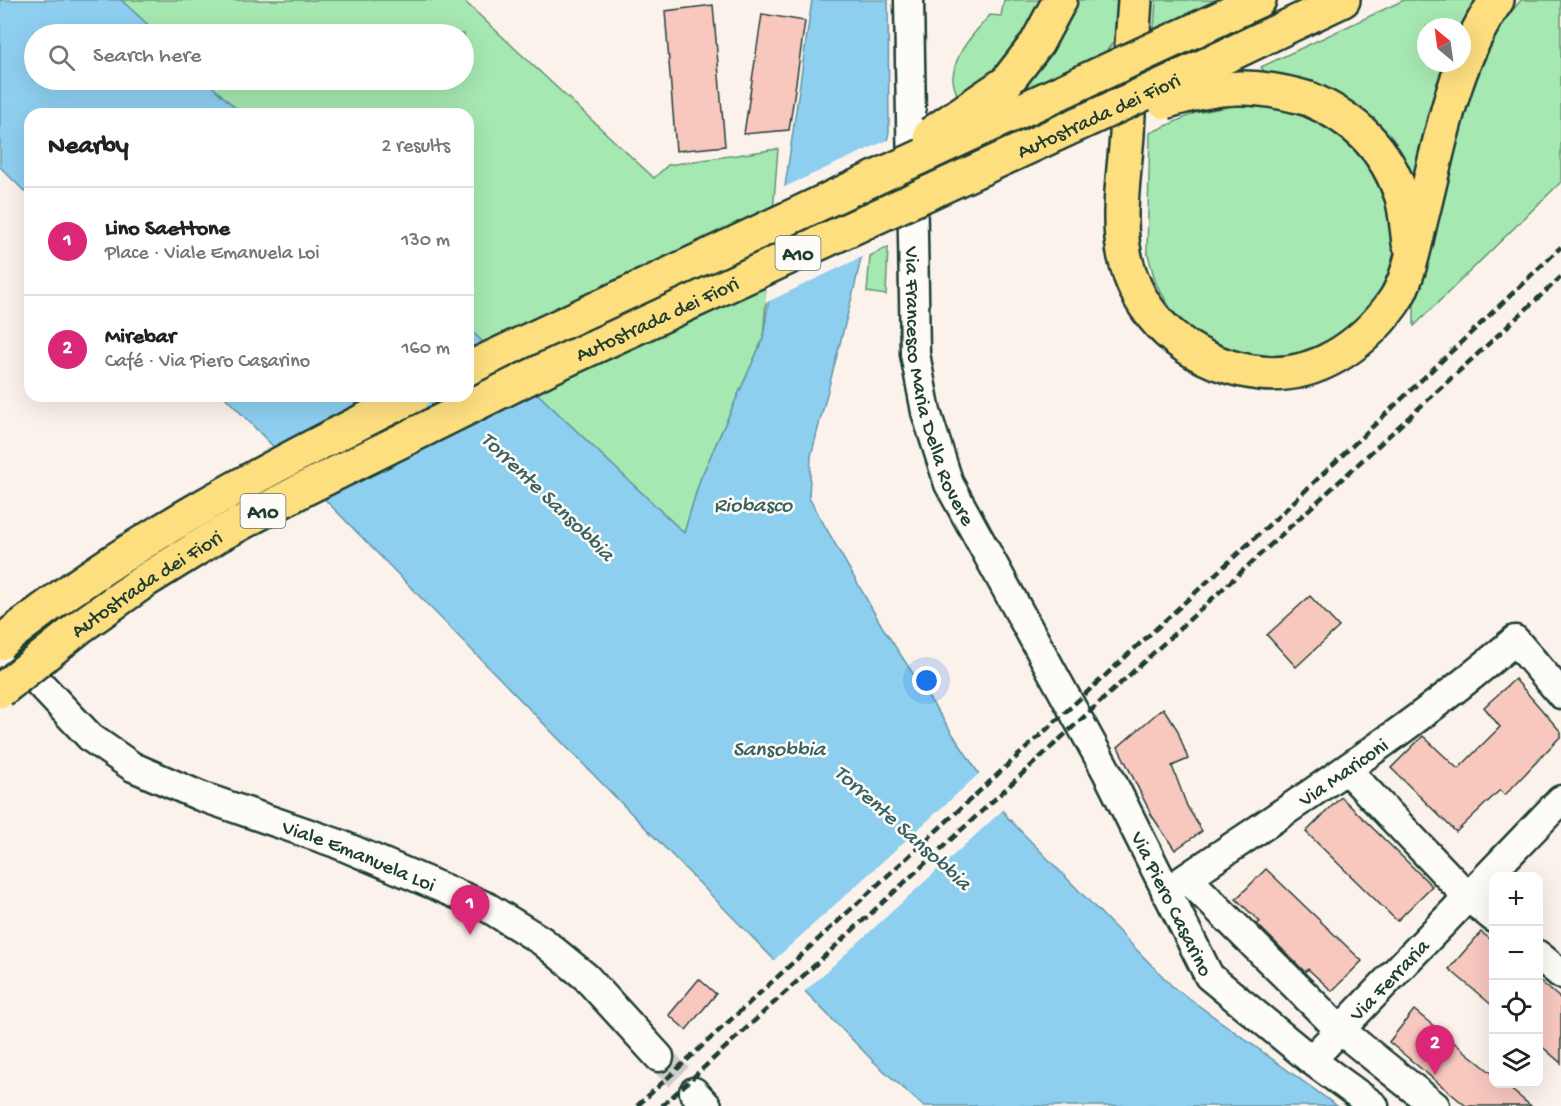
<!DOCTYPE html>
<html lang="en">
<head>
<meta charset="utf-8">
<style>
	:root { --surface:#fff; --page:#f2f2f2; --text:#222; --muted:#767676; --line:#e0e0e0; --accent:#db2777 }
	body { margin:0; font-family:"Gochi Hand",sans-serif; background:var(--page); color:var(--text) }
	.controls { position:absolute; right:18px; bottom:18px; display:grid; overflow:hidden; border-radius:12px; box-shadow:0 6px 24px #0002 }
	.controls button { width:54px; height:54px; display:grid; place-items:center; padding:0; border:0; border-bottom:2px solid var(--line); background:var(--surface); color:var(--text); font:30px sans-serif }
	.compass { position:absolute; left:1417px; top:18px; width:54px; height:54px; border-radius:50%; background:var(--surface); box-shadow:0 6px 24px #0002; rotate:331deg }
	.you { position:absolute; left:927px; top:681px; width:21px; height:21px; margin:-15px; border:4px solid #fff; border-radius:50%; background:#1a73e8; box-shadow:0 0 0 9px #1a73e833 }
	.badge { display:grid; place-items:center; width:39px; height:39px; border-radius:50%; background:var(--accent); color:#fff; font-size:20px; font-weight:700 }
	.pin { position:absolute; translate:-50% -50px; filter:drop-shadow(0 2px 3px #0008) }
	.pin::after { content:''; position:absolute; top:32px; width:21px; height:18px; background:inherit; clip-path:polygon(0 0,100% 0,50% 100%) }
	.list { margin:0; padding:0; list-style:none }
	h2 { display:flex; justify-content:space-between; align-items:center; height:78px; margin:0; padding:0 24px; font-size:26px }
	h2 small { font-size:20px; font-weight:400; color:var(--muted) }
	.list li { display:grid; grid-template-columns:39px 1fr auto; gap:18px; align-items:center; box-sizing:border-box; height:108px; padding:0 24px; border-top:2px solid var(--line) }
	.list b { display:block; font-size:22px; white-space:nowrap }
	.list p { margin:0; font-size:20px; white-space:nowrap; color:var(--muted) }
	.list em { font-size:20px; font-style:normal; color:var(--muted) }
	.icon { flex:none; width:33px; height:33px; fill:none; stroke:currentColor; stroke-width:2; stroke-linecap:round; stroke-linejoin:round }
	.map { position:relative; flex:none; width:1561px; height:1106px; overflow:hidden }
	.search { position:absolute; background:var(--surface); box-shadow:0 6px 24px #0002; left:24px; top:24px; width:450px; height:66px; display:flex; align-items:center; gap:15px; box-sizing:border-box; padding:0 21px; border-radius:33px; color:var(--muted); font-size:22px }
	.panel { position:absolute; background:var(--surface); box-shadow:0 6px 24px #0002; left:24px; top:108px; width:450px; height:294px; border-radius:18px }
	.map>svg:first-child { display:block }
	.green { fill:#a6e8b1; stroke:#629272; stroke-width:1.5 }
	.water { fill:#8ecff0; stroke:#6295a5; stroke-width:1.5 }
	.pier { fill:#fcf2ec }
	.building { fill:#f8c8bf; stroke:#1f3d34; stroke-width:1.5 }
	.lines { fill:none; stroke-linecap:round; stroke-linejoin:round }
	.minor-tunnel { stroke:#d0cec7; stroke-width:28; stroke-dasharray:28 14; stroke-linecap:butt }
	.minor-casing { stroke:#1f3d34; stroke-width:33 }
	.highway-casing { stroke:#1f3d34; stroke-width:38 }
	.minor { stroke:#fdfcf7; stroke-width:28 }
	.highway { stroke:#fedf80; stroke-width:33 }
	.rail { stroke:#1f3d34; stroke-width:4.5; stroke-dasharray:9 4.5; stroke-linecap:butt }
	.highway-bridge-casing { stroke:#1f3d34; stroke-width:38; stroke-linecap:butt }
	.highway-bridge { stroke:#fedf80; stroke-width:33 }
	.labels { text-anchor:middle; stroke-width:5; stroke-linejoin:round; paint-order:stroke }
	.shield { fill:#fdfcf7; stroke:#62766e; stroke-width:1.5 }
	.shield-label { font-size:20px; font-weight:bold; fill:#1f3d34 }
	.street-label { font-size:21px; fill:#1f3d34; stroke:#fdfcf7 }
	.water-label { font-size:22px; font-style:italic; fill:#3b6263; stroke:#fdfcf7 }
</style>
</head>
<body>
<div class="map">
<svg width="1561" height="1106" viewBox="0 0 1561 1106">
	<rect width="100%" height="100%" fill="#fcf2ec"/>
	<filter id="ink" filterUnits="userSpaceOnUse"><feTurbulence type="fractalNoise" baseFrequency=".0167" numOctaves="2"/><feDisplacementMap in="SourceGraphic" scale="12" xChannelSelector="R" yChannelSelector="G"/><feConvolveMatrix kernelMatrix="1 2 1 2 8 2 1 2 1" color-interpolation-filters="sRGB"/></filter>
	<g filter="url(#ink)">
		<g class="green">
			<polygon points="121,0 463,0 654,178 668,165 778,149 763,339 700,480 684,533 468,328 468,114 242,114 205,80 464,80 464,34 158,34"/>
			<path d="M1004 0H1046L995 76 961 105C958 97 952 85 953 76 956 51 974 33 990 15L1001 16Z"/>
			<path d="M1072 0H1120L1114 41 1106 52 1028 90 1024 83C1047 59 1061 31 1072 0Z"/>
			<polygon points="1156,0 1218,0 1154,29"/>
			<polygon points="1404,0 1484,0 1462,31 1462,27 1426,27 1426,63 1450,63 1420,179 1411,184 1268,76 1261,67"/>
			<polygon points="1521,0 1561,0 1561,182 1414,326 1414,304 1451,141 1489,39"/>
			<polygon points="1249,103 1288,107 1329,124 1357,146 1379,173 1391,207 1396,244 1387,284 1364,322 1333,348 1256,364 1216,348 1175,316 1156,284 1147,251 1150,133 1195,113"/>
			<polygon points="888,247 886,295 867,292 870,256"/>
		</g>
		<g class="water">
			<polygon points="0,0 121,0 158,34 34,34 34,80 205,80 242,114 30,114 30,197 0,167"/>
			<polygon points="812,0 888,0 889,132 855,285 811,456 809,498 883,628 1008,818 1173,987 1337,1106 923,1106 873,1061 224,396 468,396 468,328 684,533 700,480 763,339"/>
		</g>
		<g class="pier">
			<polygon points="890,139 864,256 765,303 780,189"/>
			<polygon points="981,772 1005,808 803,993 772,962"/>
		</g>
		<g class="building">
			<polygon points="713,5 725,146 676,151 665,11"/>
			<polygon points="762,14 805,21 789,130 744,134"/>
			<polygon points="1310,596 1339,627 1296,667 1267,635"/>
			<polygon points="1515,679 1561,732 1561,736 1505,795 1500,790 1456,832 1391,768 1423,736 1458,769 1500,727 1484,707"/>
			<polygon points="1163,708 1177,729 1188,759 1172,766 1187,806 1202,831 1175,850 1152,816 1118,747"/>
			<polygon points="1341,797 1432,886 1397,921 1306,832"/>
			<polygon points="1266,869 1362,961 1332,991 1308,969 1305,972 1257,924 1260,922 1236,899"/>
			<polygon points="1481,932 1494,942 1494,1007 1449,969"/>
			<polygon points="699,979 716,994 686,1030 669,1015"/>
			<polygon points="1539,980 1561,999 1561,1063 1539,1044"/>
			<polygon points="1414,1010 1494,1075 1494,1083 1503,1083 1531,1106 1466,1106 1389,1042"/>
		</g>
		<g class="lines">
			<polyline class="minor-tunnel" points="659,1057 694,1092"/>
			<g class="minor-casing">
				<g id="minor">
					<path id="s1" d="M909 0 915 354 926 412 949 484 1107 772 1209 976 1311 1060 1374 1106"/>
					<path id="s2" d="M40 684 91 738 133 767 200 796 336 843 487 907 542 941 586 977 659 1057"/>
					<polyline points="1347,770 1467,896 1494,918"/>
					<polyline points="1187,878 1339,1029 1435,1106"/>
					<path id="s3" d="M1166 892C1284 811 1406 734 1515 640L1561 694"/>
					<polyline points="1538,955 1561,974"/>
					<path id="s4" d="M1311 1060 1561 800"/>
					<polyline points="694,1092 707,1106"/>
				</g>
			</g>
			<g class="highway-casing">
				<g id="highway">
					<path d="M1135 0C1132 45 1129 90 1127 135 1124 177 1115 225 1127 265 1144 327 1198 366 1260 373 1315 379 1362 346 1393 303 1408 283 1415 243 1421 219 1440 144 1452 64 1497 0"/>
					<polyline points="1193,31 1259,0"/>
					<polyline points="1228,55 1343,0"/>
					<polyline points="1006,83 1037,43 1060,0"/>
					<path d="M1309 99C1355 119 1386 148 1402 197 1406 212 1407 228 1409 243"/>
					<polyline points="468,369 836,196"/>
				</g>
			</g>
			<use href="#minor" class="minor"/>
			<use href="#highway" class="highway"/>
			<g class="rail">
				<polyline points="637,1106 1283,512 1561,247"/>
				<polyline points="662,1106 1561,277"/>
			</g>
			<g class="highway-bridge-casing">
				<g id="highway-bridge">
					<path d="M1165 102C1218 85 1255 83 1309 99"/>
					<polyline points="931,134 1006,83"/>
					<polyline points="836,196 1193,31"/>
					<path d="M0 643C126 542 269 467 413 396"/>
					<path id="s5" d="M0 691 81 626 146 580 217 536 304 489 548 368 1228 55"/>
				</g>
			</g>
			<use href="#highway-bridge" class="highway-bridge"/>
		</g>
	</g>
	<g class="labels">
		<g class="shield">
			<rect x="775.5" y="236" width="45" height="34" rx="4.5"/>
			<rect x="240.5" y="494" width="45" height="34" rx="4.5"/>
		</g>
		<g class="shield-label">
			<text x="798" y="260">A10</text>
			<text x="263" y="518">A10</text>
		</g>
		<g class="street-label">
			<text dy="7" stroke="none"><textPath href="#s5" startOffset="1244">Autostrada dei Fiori</textPath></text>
			<text dy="7" stroke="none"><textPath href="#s5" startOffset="758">Autostrada dei Fiori</textPath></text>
			<text dy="7" stroke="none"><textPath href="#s1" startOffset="390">Via Francesco Maria Della Rovere</textPath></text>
			<text dy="7" stroke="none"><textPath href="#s5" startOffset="182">Autostrada dei Fiori</textPath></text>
			<text dy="7" stroke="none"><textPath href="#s3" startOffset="214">Via Mariconi</textPath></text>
			<text dy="7" stroke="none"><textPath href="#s2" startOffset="368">Viale Emanuela Loi</textPath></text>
			<text dy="7" stroke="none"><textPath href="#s1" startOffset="964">Via Piero Casarino</textPath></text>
			<text dy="7" stroke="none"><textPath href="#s4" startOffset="112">Via Ferraria</textPath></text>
		</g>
		<g class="water-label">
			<text transform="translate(549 495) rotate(44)" y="8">Torrente Sansobbia</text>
			<text x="753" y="511">Riobasco</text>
			<text x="779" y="755">Sansobbia</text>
			<text transform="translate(904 826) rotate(42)" y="8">Torrente Sansobbia</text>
		</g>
	</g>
</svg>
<div class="controls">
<button>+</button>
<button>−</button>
<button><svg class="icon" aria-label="locate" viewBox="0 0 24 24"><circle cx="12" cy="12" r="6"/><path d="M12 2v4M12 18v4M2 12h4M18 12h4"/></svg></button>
<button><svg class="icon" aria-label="layers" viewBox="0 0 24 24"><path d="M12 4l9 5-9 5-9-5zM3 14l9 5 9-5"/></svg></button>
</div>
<svg class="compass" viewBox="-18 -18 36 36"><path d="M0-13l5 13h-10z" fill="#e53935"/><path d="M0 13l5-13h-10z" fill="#767676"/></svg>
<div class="you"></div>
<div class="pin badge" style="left:470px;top:935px">1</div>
<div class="pin badge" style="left:1435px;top:1075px">2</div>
<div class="search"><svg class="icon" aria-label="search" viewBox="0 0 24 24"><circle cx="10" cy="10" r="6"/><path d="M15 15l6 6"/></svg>Search here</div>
<section class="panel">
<h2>Nearby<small>2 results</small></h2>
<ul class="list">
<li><span class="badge">1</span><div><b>Lino Saettone</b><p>Place · Viale Emanuela Loi</p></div><em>130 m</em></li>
<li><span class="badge">2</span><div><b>Mirebar</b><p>Café · Via Piero Casarino</p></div><em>160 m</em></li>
</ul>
</section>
</div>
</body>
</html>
